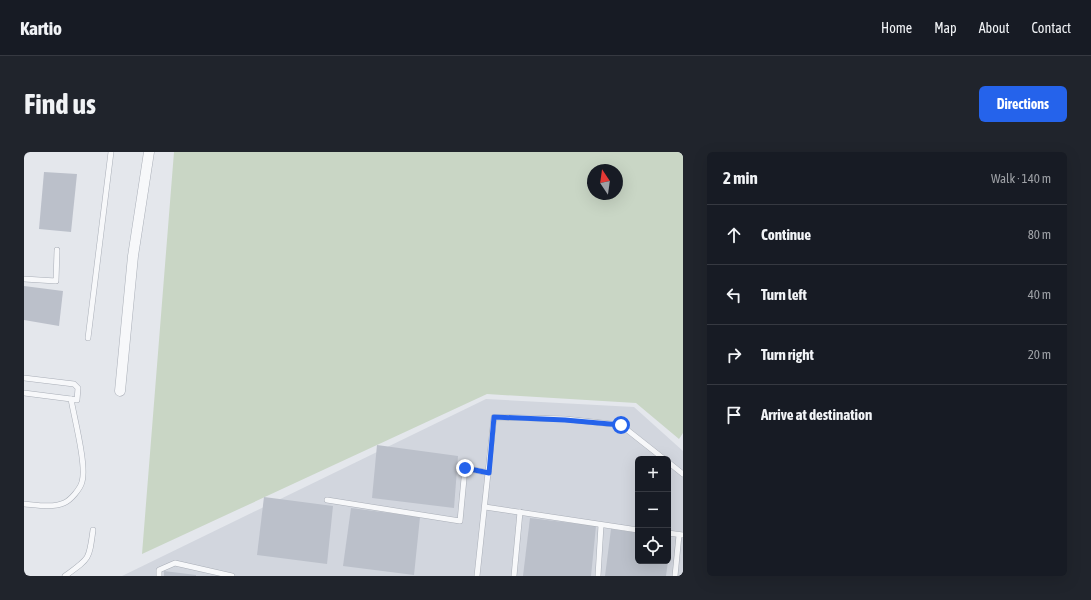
<!DOCTYPE html>
<html lang="en">
<head>
<meta charset="utf-8">
<style>
	:root { --surface:#171b24; --page:#20242c; --text:#f1f3f6; --muted:#9ea1a6; --line:#363941; --accent:#2563eb }
	body { margin:0; font-family:"Asap Condensed",sans-serif; background:var(--page); color:var(--text) }
	.controls { position:absolute; right:12px; bottom:12px; display:grid; overflow:hidden; border-radius:6px; box-shadow:0 4px 16px #0002 }
	.controls button { width:36px; height:36px; display:grid; place-items:center; padding:0; border:0; border-bottom:1px solid var(--line); background:var(--surface); color:var(--text); font:20px sans-serif }
	.compass { position:absolute; left:563px; top:12px; width:36px; height:36px; border-radius:50%; background:var(--surface); box-shadow:0 4px 16px #0002; rotate:347deg }
	.stop { position:absolute; width:12px; height:12px; margin:-9px; border:3px solid #2563eb; border-radius:50%; background:#fff }
	.stop.end { background:#2563eb; border-color:#fff; box-shadow:0 1px 4px #0008 }
	.list { margin:0; padding:0; list-style:none }
	h2 { display:flex; justify-content:space-between; align-items:center; height:52px; margin:0; padding:0 16px; font-size:17px }
	h2 small { font-size:13px; font-weight:400; color:var(--muted) }
	.list li { display:grid; grid-template-columns:26px 1fr auto; gap:12px; align-items:center; box-sizing:border-box; height:60px; padding:0 16px; border-top:1px solid var(--line) }
	.list b { display:block; font-size:15px; white-space:nowrap }
	.list em { font-size:13px; font-style:normal; color:var(--muted) }
	.icon { flex:none; width:22px; height:22px; fill:none; stroke:currentColor; stroke-width:2; stroke-linecap:round; stroke-linejoin:round }
	.map { position:relative; flex:none; width:659px; height:424px; overflow:hidden; border-radius:6px }
	header { display:flex; align-items:center; gap:24px; box-sizing:border-box; height:56px; padding:0 20px; background:var(--surface); border-bottom:1px solid var(--line) }
	header strong { font-size:19px }
	nav { display:flex; gap:22px; margin-inline-start:auto; font-size:14px }
	.intro { display:flex; align-items:center; justify-content:space-between; box-sizing:border-box; height:96px; padding:0 24px }
	h1 { margin:0; font-size:28px }
	.button { padding:10px 18px; border-radius:6px; background:var(--accent); color:#fff; font-size:14px; font-weight:700 }
	main { display:flex; gap:24px; padding:0 24px }
	aside { flex:1; background:var(--surface); border-radius:6px; box-shadow:0 4px 16px #0002 }
	.map>svg:first-child { display:block }
	.built { fill:#d2d6de; fill-rule:evenodd }
	.green { fill:#c9d6c5; fill-rule:evenodd }
	.building { fill:#bbc0ca }
	.lines { fill:none; stroke-linecap:round; stroke-linejoin:round }
	.lane-casing { stroke:#a9aeb7; stroke-width:6 }
	.street-casing { stroke:#a9aeb7; stroke-width:11 }
	.lane { stroke:#f7f8fa; stroke-width:5 }
	.street { stroke:#f7f8fa; stroke-width:10 }
	.route { stroke:#2563eb; stroke-width:5 }
</style>
</head>
<body>
<header>
<strong>Kartio</strong>
<nav><a>Home</a><a>Map</a><a>About</a><a>Contact</a></nav>
</header>
<div class="intro"><h1>Find us</h1><a class="button">Directions</a></div>
<main>
<div class="map">
<svg width="659" height="424" viewBox="0 0 659 424">
	<rect width="100%" height="100%" fill="#e4e7ec"/>
	<path class="built" d="M462 247 610 255 659 299V424H98ZM614 307H644V409H614Z"/>
	<path class="green" d="M150 0H659V281L655 287 612 251 463 242 118 402ZM569 18H593V42H569Z"/>
	<g class="building">
		<polygon points="20,20 53,22 47,80 15,77"/>
		<polygon points="0,134 39,139 35,174 0,168"/>
		<polygon points="353,293 434,304 430,356 348,346"/>
		<polygon points="240,345 309,354 303,412 233,403"/>
		<polygon points="327,356 396,365 390,423 319,414"/>
		<polygon points="506,366 572,374 567,424 499,424"/>
		<polygon points="587,377 614,381 614,409 644,409 642,424 581,424"/>
		<polygon points="140,419 172,423 172,424 140,424"/>
	</g>
	<g class="lines">
		<g class="lane-casing">
			<g id="lane">
				<polyline points="0,127 32,129 33,98"/>
				<polyline points="64,186 87,0"/>
				<path d="M0 226 50 232 54 236 53 248 47 247C50 265 63 314 58 330 56 337 47 348 40 351 29 356 12 353 0 352"/>
				<polyline points="0,241 47,247"/>
				<polyline points="644,310 659,322"/>
				<polyline points="303,348 436,369 441,316 465,321"/>
				<polyline points="461,355 614,378"/>
				<polyline points="644,381 659,383"/>
				<path d="M41 424C66 406 65 408 69 378"/>
				<polyline points="135,424 135,418 151,411 208,424"/>
				<polyline points="453,424 470,265 541,267 597,273 640,307"/>
				<polyline points="490,424 496,360"/>
				<polyline points="574,424 577,373"/>
				<polyline points="651,424 655,383"/>
			</g>
		</g>
		<g class="street-casing">
			<polyline id="street" points="96,239 109,104 125,0"/>
		</g>
		<use href="#lane" class="lane"/>
		<use href="#street" class="street"/>
	</g>
	<g class="lines">
		<polyline class="route" points="441,316 465,321 470,265 541,268 597,273"/>
	</g>
</svg>
<div class="controls">
<button>+</button>
<button>−</button>
<button><svg class="icon" aria-label="locate" viewBox="0 0 24 24"><circle cx="12" cy="12" r="6"/><path d="M12 2v4M12 18v4M2 12h4M18 12h4"/></svg></button>
</div>
<svg class="compass" viewBox="-18 -18 36 36"><path d="M0-13l5 13h-10z" fill="#e53935"/><path d="M0 13l5-13h-10z" fill="#9ea1a6"/></svg>
<div class="stop" style="left:597px;top:273px"></div>
<div class="stop end" style="left:441px;top:316px"></div>
</div>
<aside>
<h2>2 min<small>Walk · 140 m</small></h2>
<ul class="list">
<li><svg class="icon" aria-label="ahead" viewBox="0 0 24 24"><path d="M12 20V5M6 11l6-6 6 6"/></svg><div><b>Continue</b></div><em>80 m</em></li>
<li><svg class="icon" aria-label="left" viewBox="0 0 24 24"><path d="M17 20v-9H6M10 6l-5 5 5 5"/></svg><div><b>Turn left</b></div><em>40 m</em></li>
<li><svg class="icon" aria-label="right" viewBox="0 0 24 24"><path d="M7 20v-9h11M14 6l5 5-5 5"/></svg><div><b>Turn right</b></div><em>20 m</em></li>
<li><svg class="icon" aria-label="arrive" viewBox="0 0 24 24"><path d="M6 21V4h12l-3 4 3 4H6"/></svg><div><b>Arrive at destination</b></div></li>
</ul>
</aside>
</main>
</body>
</html>
